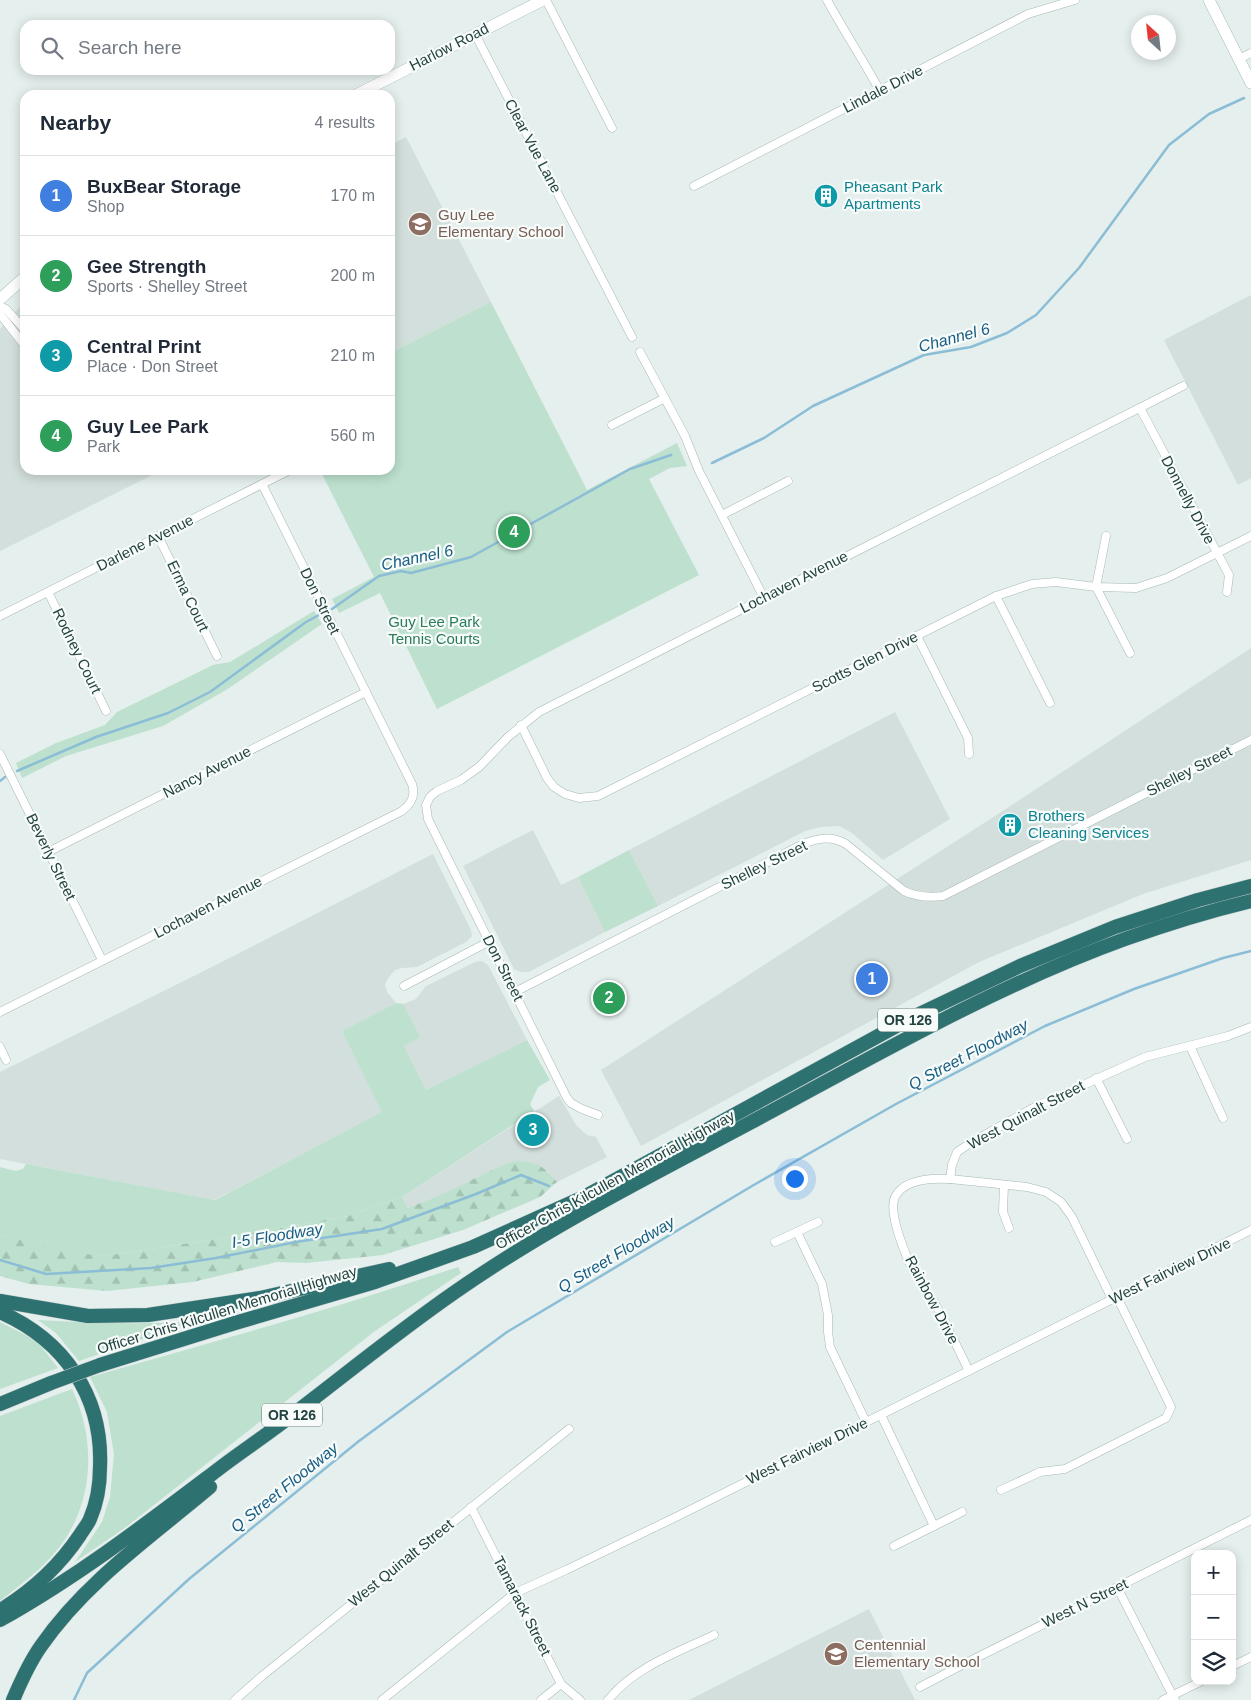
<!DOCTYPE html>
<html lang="en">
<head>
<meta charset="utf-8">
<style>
	:root { --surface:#fff; --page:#f2f2f3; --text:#1f2937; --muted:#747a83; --line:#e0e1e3; --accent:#815e46 }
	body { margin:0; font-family:Helvetica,sans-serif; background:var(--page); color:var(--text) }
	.controls { position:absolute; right:15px; bottom:15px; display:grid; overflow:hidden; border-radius:10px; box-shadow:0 2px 12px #0003 }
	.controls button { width:45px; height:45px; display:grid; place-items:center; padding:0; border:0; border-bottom:1px solid var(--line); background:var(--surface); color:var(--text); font:25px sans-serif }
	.compass { position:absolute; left:1131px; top:15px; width:45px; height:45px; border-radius:50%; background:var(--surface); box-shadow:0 2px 12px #0003; rotate:333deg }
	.you { position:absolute; left:794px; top:1178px; width:18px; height:18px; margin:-12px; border:4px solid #fff; border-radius:50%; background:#1a73e8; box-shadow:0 0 0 8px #1a73e833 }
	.badge { display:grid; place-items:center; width:32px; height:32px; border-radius:50%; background:var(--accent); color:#fff; font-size:16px; font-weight:700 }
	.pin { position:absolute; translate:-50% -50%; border:2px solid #fff; box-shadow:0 1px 5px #0006 }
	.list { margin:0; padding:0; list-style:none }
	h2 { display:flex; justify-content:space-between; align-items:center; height:65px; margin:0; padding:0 20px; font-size:21px }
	h2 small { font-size:16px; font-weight:400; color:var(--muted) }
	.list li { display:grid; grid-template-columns:32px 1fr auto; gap:15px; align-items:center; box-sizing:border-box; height:80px; padding:0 20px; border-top:1px solid var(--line) }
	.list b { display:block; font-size:19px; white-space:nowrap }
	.list p { margin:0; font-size:16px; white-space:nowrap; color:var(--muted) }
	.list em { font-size:16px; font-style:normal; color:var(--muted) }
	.icon { flex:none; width:28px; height:28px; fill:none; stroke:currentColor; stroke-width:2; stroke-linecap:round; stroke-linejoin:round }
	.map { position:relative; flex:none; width:1251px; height:1700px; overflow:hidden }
	.search { position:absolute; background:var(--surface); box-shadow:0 2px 12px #0003; left:20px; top:20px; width:375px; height:55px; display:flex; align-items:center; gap:12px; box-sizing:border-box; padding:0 18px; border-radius:15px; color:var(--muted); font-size:19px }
	.panel { position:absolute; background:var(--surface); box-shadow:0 2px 12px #0003; left:20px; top:90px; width:375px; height:385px; border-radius:15px }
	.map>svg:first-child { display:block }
	.built { fill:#d3dfdc }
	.green { fill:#bde1ce }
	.forest { fill:url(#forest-firs) }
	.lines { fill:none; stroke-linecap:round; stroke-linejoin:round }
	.stream { stroke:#8bbdd6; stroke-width:2.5 }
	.street-casing { stroke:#a7b8b6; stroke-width:9 }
	.secondary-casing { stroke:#a3bcb8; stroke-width:12 }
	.highway-casing { stroke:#c1caca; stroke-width:15 }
	.street { stroke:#fff; stroke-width:8 }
	.secondary { stroke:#fff; stroke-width:11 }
	.highway { stroke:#2d7170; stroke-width:14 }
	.highway-bridge-casing { stroke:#c1caca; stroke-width:15; stroke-linecap:butt }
	.highway-bridge { stroke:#2d7170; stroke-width:14 }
	.labels { text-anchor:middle; stroke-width:4.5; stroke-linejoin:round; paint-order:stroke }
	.shield { fill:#f7fbfa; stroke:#637a78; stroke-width:1 }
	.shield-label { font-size:14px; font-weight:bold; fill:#234340 }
	.street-label { font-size:15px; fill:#234340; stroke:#f7fbfa }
	.culture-label { font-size:15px; fill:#0d838f; stroke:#f7fbfa; text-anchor:start }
	.education-label { font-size:15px; fill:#785e54; stroke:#f7fbfa; text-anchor:start }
	.park-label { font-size:15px; fill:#2a7c59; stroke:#f7fbfa }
	.water-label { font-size:16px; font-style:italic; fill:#185d83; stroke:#f7fbfa }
</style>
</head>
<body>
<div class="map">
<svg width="1251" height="1700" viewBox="0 0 1251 1700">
	<defs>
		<pattern id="forest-firs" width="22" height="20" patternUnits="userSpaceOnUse" patternTransform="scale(1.25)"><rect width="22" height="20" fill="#bde1ce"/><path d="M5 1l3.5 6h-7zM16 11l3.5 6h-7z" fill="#a2c2b2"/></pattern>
	</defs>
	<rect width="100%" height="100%" fill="#e5efed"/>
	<g class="built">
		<polygon points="406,137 491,302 390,353 390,145"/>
		<polygon points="1251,295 1251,478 1238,485 1164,340"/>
		<polygon points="25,301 25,470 162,470 0,551 0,329"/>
		<polygon points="1251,648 1251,860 1143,894 979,962 641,1146 601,1070 1015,803"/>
		<polygon points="895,712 950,819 883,860 852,833 839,826 821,827 805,831 658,906 629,850"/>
		<polygon points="533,830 561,885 578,877 605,932 529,972 521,972 514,969 463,866"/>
		<polygon points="433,854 471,930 472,936 466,942 417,967 402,968 395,970 389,977 385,984 387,992 396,1003 342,1031 383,1112 214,1200 0,1159 0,1072 202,972"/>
		<polygon points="482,961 488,965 527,1040 426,1090 404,1046 403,1004 416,999 426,986 475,962"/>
		<polygon points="559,1096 576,1125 587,1135 596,1137 607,1157 557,1182 546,1169 498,1167 447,1192 408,1208 402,1197"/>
		<polygon points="869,1609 915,1700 689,1700"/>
	</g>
	<g class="green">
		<polygon points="491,302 587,490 677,443 687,466 670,468 649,479 699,575 437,709 380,593 339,613 332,599 374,577 320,470 390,470 390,353"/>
		<polygon points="314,611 322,624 226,690 163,726 66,756 22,778 16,763 56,743 105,725 117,712 213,665 230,662"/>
		<polygon points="629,850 658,906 605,932 578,877"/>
		<polygon points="396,1003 403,1004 420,1037 404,1046 426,1090 527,1040 550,1080 538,1087 530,1104 534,1111 402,1197 348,1216 223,1238 104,1256 68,1253 0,1235 0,1167 15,1171 23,1169 26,1164 215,1200 382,1112 342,1031"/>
		<path d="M458 1267 461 1273 375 1331 126 1527 75 1562 102 1522 110 1497 114 1454 107 1412 90 1377C213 1342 337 1308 458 1267Z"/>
		<path d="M38 1320C91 1323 143 1325 195 1321L79 1361 56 1333Z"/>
		<polygon points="0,1322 37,1341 58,1368 0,1389"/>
		<path d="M72 1389C97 1441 94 1505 57 1550 41 1570 20 1585 0 1601V1416Z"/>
	</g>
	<path class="forest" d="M515 1161C537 1162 543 1165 557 1182L540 1197 463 1230 383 1255 306 1263 277 1262 193 1282 107 1291 29 1284 0 1276V1235L68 1252 104 1256 223 1238 348 1216 402 1197 408 1208 447 1192 498 1167Z"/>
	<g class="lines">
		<g class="stream">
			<polyline points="712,463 764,438 813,406 924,355 971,347 1007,333 1036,315 1079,268 1169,145 1209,114 1244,98"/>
			<polyline points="332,609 379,576 401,571 411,573 471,557 630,469 671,455"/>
			<polyline points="17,771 96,737 168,713 210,692 306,622 319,615"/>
			<polyline points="0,781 5,777"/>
			<polyline points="0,1260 46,1274 151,1268 216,1258 296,1242 382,1229 476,1194 521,1175 549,1186"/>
			<polyline points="74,1700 87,1673 189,1579 359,1441 507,1332 752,1186 896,1104 1045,1026 1134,989 1223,958 1251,951"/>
		</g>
		<g class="street-casing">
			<g id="street">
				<polyline points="546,0 612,128"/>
				<path d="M827 0C844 31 863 60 880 91"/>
				<polyline points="475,34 632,337"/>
				<polyline points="1239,59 1251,53"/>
				<polyline points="694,186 1028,14 1075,0"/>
				<polyline points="0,306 6,309 25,330"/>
				<polyline points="0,314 25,346"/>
				<polyline points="640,352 685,436 699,471 764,598"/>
				<polyline points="1140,408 1229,575 1227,592"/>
				<polyline points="612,425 665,398"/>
				<polyline points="722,515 788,481"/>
				<polyline points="158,536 217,656"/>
				<polyline points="1106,536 1096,587 1130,653"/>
				<polyline points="48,592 106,711"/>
				<polyline points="996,596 1050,703"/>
				<polyline points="0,616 290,470"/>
				<polyline points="917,636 968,738 969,754"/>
				<polyline points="521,725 547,778 554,787 565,794 579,798 598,796 996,596 1032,584 1056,582 1096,587 1136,588 1167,578 1251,536"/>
				<polyline points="0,754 102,960"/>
				<polyline points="48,852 366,692"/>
				<polyline points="404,986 490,941"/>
				<path d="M515 992 805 843C820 838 832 836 846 844L904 891C917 897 928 898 943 896L1251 740"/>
				<path d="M0 1012 402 811C411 804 416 796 412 784L262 484"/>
				<polyline points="1190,1046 1223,1118"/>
				<polyline points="0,1047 6,1060"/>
				<polyline points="1096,1078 1127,1139"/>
				<polyline points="598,1115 582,1109 571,1103 567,1098 428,819 426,805 430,797 437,791 461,780 479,767 508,737 539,712 1183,386"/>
				<polyline points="950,1179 1027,1187 1046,1192 1061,1202 1072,1217 1112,1299"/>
				<polyline points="1004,1185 1003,1212 1009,1228"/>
				<polyline points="797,1232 822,1284 828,1315 828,1332 830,1347 866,1422"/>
				<polyline points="775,1242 818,1222"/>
				<path d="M969 1371C959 1350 949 1330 938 1309 932 1298 924 1288 917 1277 908 1262 887 1213 895 1197 904 1179 932 1178 950 1179L952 1165 957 1152 972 1142 1035 1107 1145 1057 1228 1036 1251 1027"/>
				<polyline points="881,1415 934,1526"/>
				<polyline points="1001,1490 1040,1472 1065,1469 1166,1418 1171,1407 1117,1297"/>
				<polyline points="471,1507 561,1684 580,1700"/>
				<polyline points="894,1546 962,1512"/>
				<polyline points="1117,1587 1175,1700"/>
				<polyline points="1232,1666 1251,1657"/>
				<polyline points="920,1687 962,1665 1251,1520"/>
				<polyline points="235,1700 262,1676 569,1429"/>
				<polyline points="382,1700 515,1593 566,1570 680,1515 1251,1230"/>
				<polyline points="541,1700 561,1684"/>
				<path d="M608 1700C635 1667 676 1653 714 1635"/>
				<polyline points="1163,1700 1202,1681"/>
			</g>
		</g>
		<g class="secondary-casing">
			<g id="secondary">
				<polyline points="1209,0 1251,83"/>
				<polyline points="356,95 543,0"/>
				<polyline points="0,299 25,277"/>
			</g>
		</g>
		<g class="highway-casing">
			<g id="highway">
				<polyline points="0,1301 88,1316 148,1315 260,1298 389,1269"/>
				<path d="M0 1312C64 1340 103 1396 100 1467 100 1484 97 1503 90 1519 88 1524 83 1530 80 1535 60 1565 34 1589 4 1608"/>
				<polyline points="100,1365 235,1323 375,1282 473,1247 584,1197 911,1018 1020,966 1115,927 1198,900 1251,886"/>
				<polyline points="0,1404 51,1383"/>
				<path d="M0 1620C77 1577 146 1524 216 1471 235 1456 255 1443 275 1428 335 1383 393 1335 455 1292 551 1225 656 1173 759 1118 878 1054 998 985 1125 939 1167 924 1209 911 1251 901"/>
				<path d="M13 1700C21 1681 29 1663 41 1646 85 1582 152 1536 210 1487"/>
			</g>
		</g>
		<use href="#street" class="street"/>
		<use href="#secondary" class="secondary"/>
		<use href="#highway" class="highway"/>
		<g class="highway-bridge-casing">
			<polyline id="highway-bridge" points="51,1383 100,1365"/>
		</g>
		<use href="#highway-bridge" class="highway-bridge"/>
	</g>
	<defs>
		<g id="building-disc" transform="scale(1.25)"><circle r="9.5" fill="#0f9aa8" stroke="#f7fbfa"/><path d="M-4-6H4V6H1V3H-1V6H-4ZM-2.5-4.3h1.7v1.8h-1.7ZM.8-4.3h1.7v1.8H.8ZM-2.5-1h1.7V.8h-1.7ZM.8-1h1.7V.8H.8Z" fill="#fff"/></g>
		<g id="school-disc" transform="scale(1.25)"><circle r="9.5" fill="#8d6e63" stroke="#f7fbfa"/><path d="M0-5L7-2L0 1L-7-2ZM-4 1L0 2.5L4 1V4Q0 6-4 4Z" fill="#fff"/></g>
	</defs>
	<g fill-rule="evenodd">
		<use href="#building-disc" x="826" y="196"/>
		<use href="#school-disc" x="420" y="224"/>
		<use href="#building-disc" x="1010" y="825"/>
		<use href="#school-disc" x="836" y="1654"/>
	</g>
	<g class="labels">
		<g class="shield">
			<rect x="878" y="1008.5" width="60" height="23" rx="4"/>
			<rect x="262" y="1403.5" width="60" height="23" rx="4"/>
		</g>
		<g class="shield-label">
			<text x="908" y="1025">OR 126</text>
			<text x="292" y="1420">OR 126</text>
		</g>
		<g class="street-label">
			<text transform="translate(449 47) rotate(-27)" y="5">Harlow Road</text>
			<text transform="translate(883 89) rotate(-27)" y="5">Lindale Drive</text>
			<text transform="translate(533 146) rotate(62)" y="5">Clear Vue Lane</text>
			<text transform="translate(1188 500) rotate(62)" y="5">Donnelly Drive</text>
			<text transform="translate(145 543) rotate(-27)" y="5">Darlene Avenue</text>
			<text transform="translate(794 582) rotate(-27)" y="5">Lochaven Avenue</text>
			<text transform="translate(188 596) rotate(64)" y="5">Erma Court</text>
			<text transform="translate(320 601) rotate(64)" y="5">Don Street</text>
			<text transform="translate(77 651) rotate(64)" y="5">Rodney Court</text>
			<text transform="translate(865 662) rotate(-27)" y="5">Scotts Glen Drive</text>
			<text transform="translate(1189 771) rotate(-27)" y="5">Shelley Street</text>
			<text transform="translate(207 772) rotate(-27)" y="5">Nancy Avenue</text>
			<text transform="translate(51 857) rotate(64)" y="5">Beverly Street</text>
			<text transform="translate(764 865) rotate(-26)" y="5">Shelley Street</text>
			<text transform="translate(208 907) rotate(-27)" y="5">Lochaven Avenue</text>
			<text transform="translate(503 968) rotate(63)" y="5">Don Street</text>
			<text transform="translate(1026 1115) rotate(-28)" y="5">West Quinalt Street</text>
			<text transform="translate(615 1180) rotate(-29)" y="5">Officer Chris Kilcullen Memorial Highway</text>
			<text transform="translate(1170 1271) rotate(-26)" y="5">West Fairview Drive</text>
			<text transform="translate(932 1300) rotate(62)" y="5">Rainbow Drive</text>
			<text transform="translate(227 1310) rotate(-17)" y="5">Officer Chris Kilcullen Memorial Highway</text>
			<text transform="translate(807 1451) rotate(-26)" y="5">West Fairview Drive</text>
			<text transform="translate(401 1563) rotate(-39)" y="5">West Quinalt Street</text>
			<text transform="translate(1085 1603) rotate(-26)" y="5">West N Street</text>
			<text transform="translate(522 1606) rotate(63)" y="5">Tamarack Street</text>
		</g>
		<g class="culture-label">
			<text x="844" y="192">Pheasant Park<tspan x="844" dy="17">Apartments</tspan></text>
			<text x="1028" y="821">Brothers<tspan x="1028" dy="17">Cleaning Services</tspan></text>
		</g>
		<g class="education-label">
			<text x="438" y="220">Guy Lee<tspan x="438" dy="17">Elementary School</tspan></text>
			<text x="854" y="1650">Centennial<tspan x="854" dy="17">Elementary School</tspan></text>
		</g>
		<g class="park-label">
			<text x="434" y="627">Guy Lee Park<tspan x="434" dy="17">Tennis Courts</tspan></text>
		</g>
		<g class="water-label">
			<text transform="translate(954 337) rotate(-15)" y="6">Channel 6</text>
			<text transform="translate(417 557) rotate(-12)" y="6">Channel 6</text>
			<text transform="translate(968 1054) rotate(-28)" y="6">Q Street Floodway</text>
			<text transform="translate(277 1235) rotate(-9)" y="6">I-5 Floodway</text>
			<text transform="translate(616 1254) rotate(-31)" y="6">Q Street Floodway</text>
			<text transform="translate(284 1487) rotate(-39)" y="6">Q Street Floodway</text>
		</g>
	</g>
</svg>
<div class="controls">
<button>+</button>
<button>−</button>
<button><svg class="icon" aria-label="layers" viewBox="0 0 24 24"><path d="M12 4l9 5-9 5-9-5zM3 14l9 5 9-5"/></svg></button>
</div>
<svg class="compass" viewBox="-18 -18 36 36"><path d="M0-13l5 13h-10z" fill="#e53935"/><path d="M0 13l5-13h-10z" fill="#747a83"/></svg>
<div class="you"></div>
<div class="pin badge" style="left:872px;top:979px;background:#3f7fe0">1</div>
<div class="pin badge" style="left:609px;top:998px;background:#2e9e5b">2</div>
<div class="pin badge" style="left:533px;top:1130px;background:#0f9aa8">3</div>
<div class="pin badge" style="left:514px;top:532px;background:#2e9e5b">4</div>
<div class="search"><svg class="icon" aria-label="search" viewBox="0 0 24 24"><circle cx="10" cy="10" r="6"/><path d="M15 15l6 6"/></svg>Search here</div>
<section class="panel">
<h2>Nearby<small>4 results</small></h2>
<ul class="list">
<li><span class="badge" style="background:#3f7fe0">1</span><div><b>BuxBear Storage</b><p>Shop</p></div><em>170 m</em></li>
<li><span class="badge" style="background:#2e9e5b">2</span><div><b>Gee Strength</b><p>Sports · Shelley Street</p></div><em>200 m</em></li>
<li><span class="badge" style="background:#0f9aa8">3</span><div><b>Central Print</b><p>Place · Don Street</p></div><em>210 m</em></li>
<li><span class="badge" style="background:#2e9e5b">4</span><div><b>Guy Lee Park</b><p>Park</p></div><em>560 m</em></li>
</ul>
</section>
</div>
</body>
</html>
